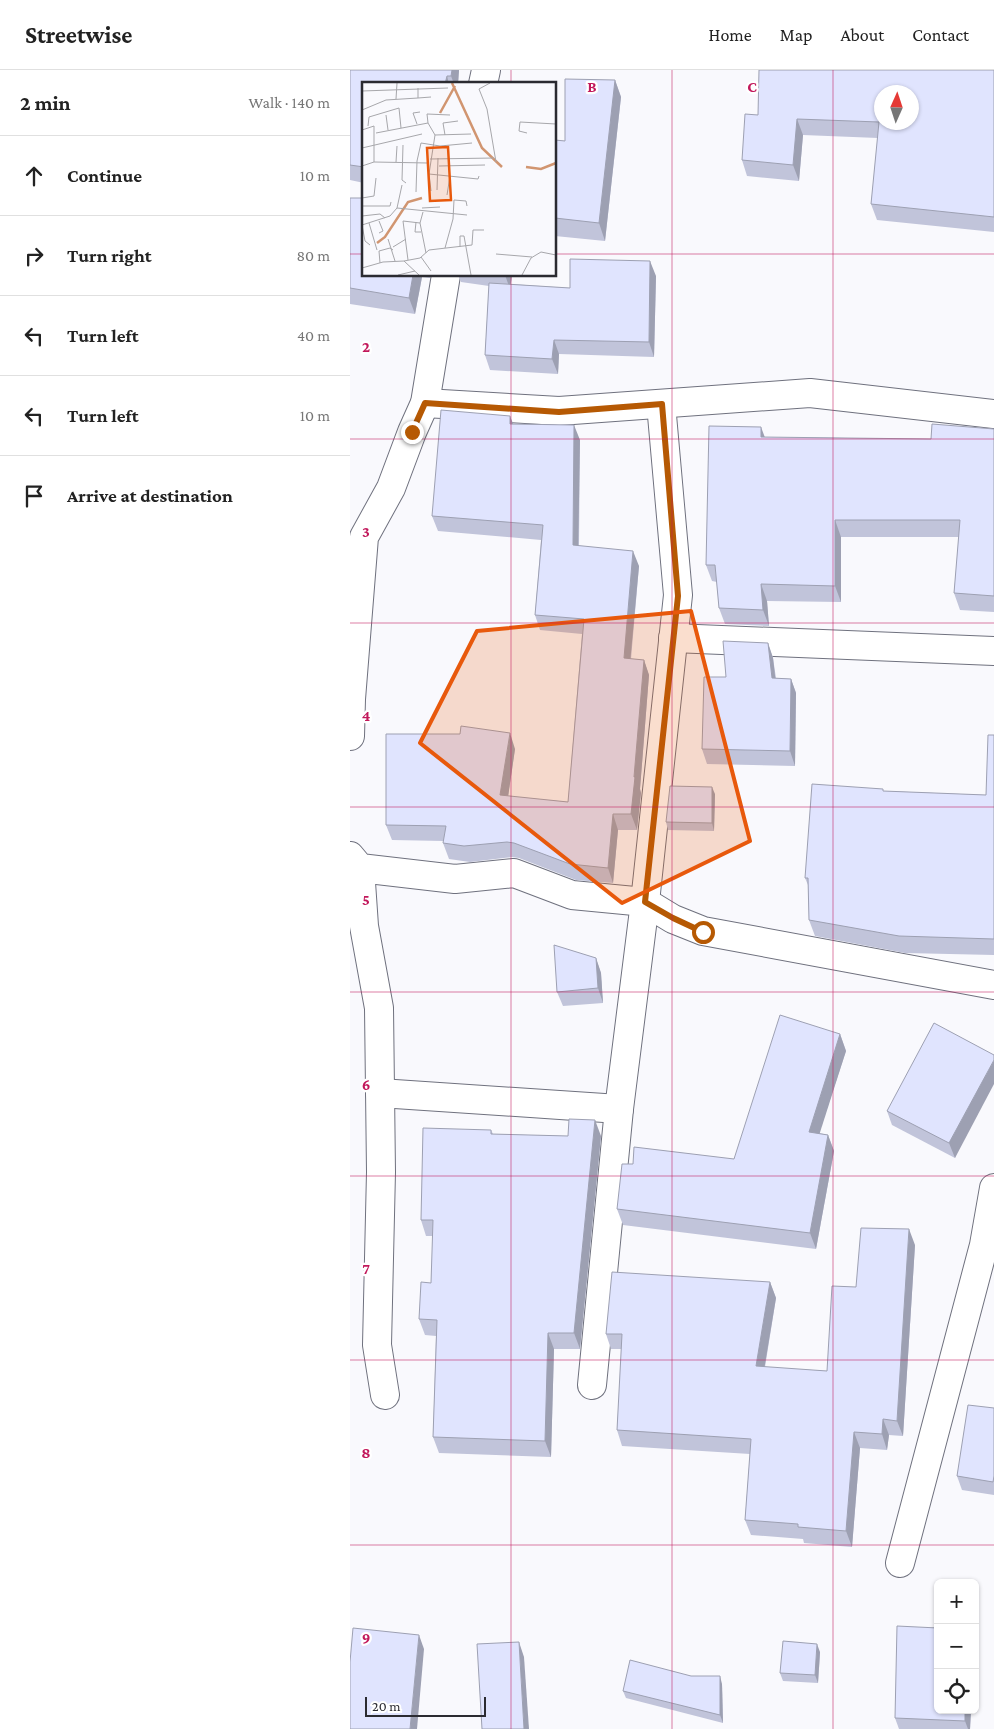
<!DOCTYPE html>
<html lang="en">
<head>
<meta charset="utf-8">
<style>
	:root { --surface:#fff; --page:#f2f2f2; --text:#222; --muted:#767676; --line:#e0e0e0 }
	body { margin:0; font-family:"Crimson Pro",serif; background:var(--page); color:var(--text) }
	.controls { position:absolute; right:15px; bottom:15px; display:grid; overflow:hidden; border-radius:8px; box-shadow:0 1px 4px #0004 }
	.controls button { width:45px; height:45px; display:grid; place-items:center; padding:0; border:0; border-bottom:1px solid var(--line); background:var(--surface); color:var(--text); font:25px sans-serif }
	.compass { position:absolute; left:524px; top:15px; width:45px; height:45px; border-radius:50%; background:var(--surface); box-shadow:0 1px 4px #0004; rotate:3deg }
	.scale { position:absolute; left:15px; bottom:12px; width:121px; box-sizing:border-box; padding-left:5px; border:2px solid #2b2b31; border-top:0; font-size:14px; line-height:18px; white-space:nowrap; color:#2b2b31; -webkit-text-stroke:4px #fff; paint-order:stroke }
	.stop { position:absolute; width:15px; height:15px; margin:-11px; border:4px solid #b65903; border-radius:50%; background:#fff }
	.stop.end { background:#b65903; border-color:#fff; box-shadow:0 1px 5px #0008 }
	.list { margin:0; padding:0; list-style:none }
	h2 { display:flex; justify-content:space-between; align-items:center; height:65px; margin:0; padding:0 20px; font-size:21px }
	h2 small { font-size:16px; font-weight:400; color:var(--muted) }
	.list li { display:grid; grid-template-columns:32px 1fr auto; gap:15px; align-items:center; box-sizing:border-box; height:80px; padding:0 20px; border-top:1px solid var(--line) }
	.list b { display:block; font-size:19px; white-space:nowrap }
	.list em { font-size:16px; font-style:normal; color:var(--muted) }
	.icon { flex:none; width:28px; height:28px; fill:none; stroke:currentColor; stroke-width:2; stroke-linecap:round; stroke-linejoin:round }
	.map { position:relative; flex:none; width:644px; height:1659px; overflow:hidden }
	header { display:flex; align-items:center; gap:30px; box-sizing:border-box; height:70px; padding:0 25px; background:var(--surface); border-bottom:1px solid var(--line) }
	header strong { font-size:24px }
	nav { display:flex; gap:28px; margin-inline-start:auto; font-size:18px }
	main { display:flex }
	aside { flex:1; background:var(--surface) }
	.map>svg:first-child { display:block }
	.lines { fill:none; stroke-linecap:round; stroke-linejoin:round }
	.minor-casing { stroke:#6f717e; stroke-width:30 }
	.minor { stroke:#fff; stroke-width:28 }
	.wall { fill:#c1c4da }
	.shaded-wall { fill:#9da0b2 }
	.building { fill:#e0e4fe; stroke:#9da0b2; fill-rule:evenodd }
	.route { stroke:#b65903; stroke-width:6 }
	.marked { fill:#e8590c; fill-opacity:0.2; stroke:#e8590c; stroke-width:4; stroke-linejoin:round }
	.grid { fill:none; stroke:#c2185b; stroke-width:1; stroke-opacity:0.55 }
	.inset-river { fill:none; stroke:#d19570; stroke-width:2.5 }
	.inset-road { fill:none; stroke:#a7a7ab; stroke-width:1 }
	.view { fill:#e8590c; fill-opacity:0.15; stroke:#e8590c; stroke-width:2.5 }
	.inset-edge { fill:none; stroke:#2b2b31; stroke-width:2.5 }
	.grid-label { font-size:16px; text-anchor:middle; font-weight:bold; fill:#c2185b; stroke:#fff; stroke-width:4.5; stroke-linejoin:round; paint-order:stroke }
</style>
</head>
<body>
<header>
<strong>Streetwise</strong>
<nav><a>Home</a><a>Map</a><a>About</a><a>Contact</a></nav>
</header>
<main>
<aside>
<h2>2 min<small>Walk · 140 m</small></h2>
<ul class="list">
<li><svg class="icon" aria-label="ahead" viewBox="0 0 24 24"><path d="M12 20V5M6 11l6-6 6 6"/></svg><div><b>Continue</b></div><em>10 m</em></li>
<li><svg class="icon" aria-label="right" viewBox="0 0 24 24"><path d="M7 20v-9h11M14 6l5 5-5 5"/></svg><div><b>Turn right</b></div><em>80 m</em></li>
<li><svg class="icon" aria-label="left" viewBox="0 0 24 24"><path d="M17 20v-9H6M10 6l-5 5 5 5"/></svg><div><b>Turn left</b></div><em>40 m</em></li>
<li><svg class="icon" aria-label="left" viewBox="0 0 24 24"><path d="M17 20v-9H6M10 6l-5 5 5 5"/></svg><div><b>Turn left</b></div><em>10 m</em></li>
<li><svg class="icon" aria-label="arrive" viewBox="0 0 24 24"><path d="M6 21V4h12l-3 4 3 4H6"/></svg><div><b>Arrive at destination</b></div></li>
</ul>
</aside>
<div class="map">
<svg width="644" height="1659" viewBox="0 0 644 1659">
	<rect width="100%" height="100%" fill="#f9f9fd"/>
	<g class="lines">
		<g class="minor-casing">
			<g id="minor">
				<polyline points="133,14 136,0"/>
				<polyline points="75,333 209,341 460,323 644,344"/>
				<polyline points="323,568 644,581"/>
				<polyline points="0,666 1,629 14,467 41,418 62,362 75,333 96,205"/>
				<polyline points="0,786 10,798 105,809 164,803 222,825 295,832 323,849 353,861 644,915"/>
				<polyline points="10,798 14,856 29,938 31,1102 27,1275 35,1325"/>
				<polyline points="30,1023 269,1039"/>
				<polyline points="242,1315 269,1039 295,832 328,525 311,334"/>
				<polyline points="550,1493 634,1175 644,1118"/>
			</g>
		</g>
		<use href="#minor" class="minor"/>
	</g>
	<g class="wall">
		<polygon points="0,0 109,0 108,14 14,14 14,113 0,110"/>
		<polygon points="644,0 644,162 527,150 521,134 528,68 453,65 449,111 397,106 392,90 408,45"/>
		<polygon points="265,10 271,27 255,171 205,166 205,70 215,71"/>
		<polygon points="0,128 14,205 81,205 80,208 72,207 65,244 0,234"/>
		<polygon points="108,205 162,205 161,214 220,218 306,206 304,287 209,284 208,304 140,300 135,285 139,216 111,212"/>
		<polygon points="163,354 230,370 229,476 289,496 281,589 294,590 299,605 290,719 291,723 287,760 268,760 263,813 226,810 169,788 162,787 120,792 99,789 93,773 94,771 42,770 36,755 165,679 158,726 218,732 232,564 190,560 185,545 191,470 88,461 82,446"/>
		<polygon points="644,359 644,542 610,540 604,523 609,467 491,467 491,532 417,531 419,556 375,554 369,538 367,512 362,511 356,495 415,367 581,369"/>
		<polygon points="418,573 423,588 426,608 441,609 446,623 445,696 357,694 352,679 376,607"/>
		<polygon points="644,665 644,885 555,883 465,866 459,850 458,815 455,808 534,721 636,725"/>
		<polygon points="365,724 364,761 318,760 316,752"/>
		<polygon points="246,888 251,903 253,933 213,936 207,922"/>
		<polygon points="490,964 496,981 469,1063 478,1065 484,1081 466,1179 273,1155 267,1139 283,1094 384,1089"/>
		<polygon points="644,985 605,1088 542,1055 537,1041"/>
		<polygon points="141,1060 143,1064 218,1066 251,1066 230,1279 204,1279 201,1387 89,1383 83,1367 86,1266 75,1265 69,1249 81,1213 83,1166 76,1166 71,1150"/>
		<polygon points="565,1175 553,1366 539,1365 537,1380 510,1378 502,1477 454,1473 453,1469 401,1465 395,1450 400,1384 272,1376 267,1360 272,1279 261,1279 256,1264 420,1212 426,1228 415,1297 477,1301 506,1217"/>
		<polygon points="644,1338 644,1425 612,1420 607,1406"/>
		<polygon points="470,1582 468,1613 433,1611 430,1603"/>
		<polygon points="341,1606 372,1614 373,1653 276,1628 273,1621"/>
		<polygon points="621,1640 620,1659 549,1659 545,1648"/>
	</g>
	<g class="shaded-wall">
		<polygon points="102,0 109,0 108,14 104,14 101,6"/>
		<polygon points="97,6 99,14 95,14"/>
		<polygon points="265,10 271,27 255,171 249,153"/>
		<polygon points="447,49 453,65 449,111 443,95"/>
		<polygon points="300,191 306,206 304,287 299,272"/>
		<polygon points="63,205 71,205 72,207 65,244 59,228"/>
		<polygon points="155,205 162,205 160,219"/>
		<polygon points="204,270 209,284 208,304 202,289"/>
		<polygon points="160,346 166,361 160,354"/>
		<polygon points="224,355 230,370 228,491 223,475"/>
		<polygon points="411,357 417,373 411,367"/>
		<polygon points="485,450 491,467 491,532 485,516"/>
		<polygon points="283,481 289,496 279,604 274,588"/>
		<polygon points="411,514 417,531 419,556 413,540"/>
		<polygon points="418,573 423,588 427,623 422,608"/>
		<polygon points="294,590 299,605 290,719 291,723 287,760 281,744 284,707"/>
		<polygon points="441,609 446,623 445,696 440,681"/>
		<polygon points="160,663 165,679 156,741 150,725"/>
		<polygon points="362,717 365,724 364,761 362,753"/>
		<polygon points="263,744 268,760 263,813 258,798"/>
		<polygon points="246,888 251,903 253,933 248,918"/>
		<polygon points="490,964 496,981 465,1078 459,1062"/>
		<polygon points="644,990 644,1014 605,1088 599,1073"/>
		<polygon points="245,1050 251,1066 230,1279 224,1263"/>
		<polygon points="478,1065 484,1081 466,1179 460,1163"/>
		<polygon points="559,1159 565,1175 553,1366 547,1351"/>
		<polygon points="420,1212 426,1228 412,1312 406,1296"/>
		<polygon points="198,1263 204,1279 201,1387 195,1371"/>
		<polygon points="533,1349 539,1365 537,1380 532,1364"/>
		<polygon points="504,1362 510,1378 502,1477 496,1461"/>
		<polygon points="69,1565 74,1579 67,1659 60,1659"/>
		<polygon points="169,1572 174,1587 179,1659 174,1659"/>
		<polygon points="467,1574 470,1582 468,1613 465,1605"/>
		<polygon points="370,1606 372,1614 373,1653 370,1645"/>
		<polygon points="615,1640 621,1640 620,1659 618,1659 615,1651"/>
	</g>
	<g class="building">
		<polygon points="0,0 102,0 101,6 97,6 95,14 14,14 14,97 0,95"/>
		<path d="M409 0H644V147L521 134 529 52 447 49 443 95 392 90 395 44 408 45ZM532 22H562V52H532Z"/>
		<polygon points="215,9 265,10 249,153 205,148 205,70 215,71"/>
		<polygon points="0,128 14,128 14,205 63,205 59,228 0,218"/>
		<polygon points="220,189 300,191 299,272 204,270 202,289 135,285 139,213 220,218"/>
		<polygon points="91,340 160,346 160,354 224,355 223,475 283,481 274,588 294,590 284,707 285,707 281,744 263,744 258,798 220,794 164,773 157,772 114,776 93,773 96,756 36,755 36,664 110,664 111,656 160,663 150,725 218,732 234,549 185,545 193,455 82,446"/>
		<polygon points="582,354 644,359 644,526 604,523 610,450 485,450 485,516 411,514 413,540 369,538 365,495 356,495 359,356 411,357 411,367 581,369"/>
		<polygon points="373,571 418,573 422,608 441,609 440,681 352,679 354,607 376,607"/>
		<polygon points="638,665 644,665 644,869 549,866 459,850 458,808 455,808 462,714 533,719 533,721 636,725"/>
		<polygon points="320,716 362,717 362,753 316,752"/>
		<polygon points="204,875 246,888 248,918 207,922"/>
		<polygon points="430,945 490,964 459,1062 478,1065 460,1163 267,1139 272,1094 283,1094 284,1077 384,1089"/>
		<polygon points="584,953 644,985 644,990 599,1073 537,1041"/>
		<polygon points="219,1049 245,1050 224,1263 198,1263 195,1371 83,1367 87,1250 69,1249 71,1212 81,1213 83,1150 71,1150 73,1058 141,1060 141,1064 218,1066"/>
		<polygon points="511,1158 559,1159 547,1351 533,1349 532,1364 504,1362 496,1461 448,1457 448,1454 395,1450 401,1369 267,1360 272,1264 256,1264 262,1202 420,1212 406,1296 477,1301 482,1216 506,1217"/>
		<polygon points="618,1335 644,1338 644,1406 643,1412 607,1406"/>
		<polygon points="547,1556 588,1558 588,1640 615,1640 615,1651 545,1648"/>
		<polygon points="3,1558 69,1565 60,1659 0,1659 0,1592"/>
		<polygon points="433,1571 467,1574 465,1605 430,1603"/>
		<polygon points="169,1572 174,1659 132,1659 127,1574"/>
		<polygon points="280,1590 341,1606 370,1606 370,1645 273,1621"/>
	</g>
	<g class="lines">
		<polyline class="route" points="62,362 75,333 209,342 312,334 328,526 295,832 323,848 353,862"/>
	</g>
	<path class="marked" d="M341 541 400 771 272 833 70 673 127 561Z"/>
	<path class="grid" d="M161 0V14M322 0V1659M483 0V1659M0 184H14M205 184H644M161 205V1659M0 369H644M0 553H644M0 737H644M0 922H644M0 1106H644M0 1290H644M0 1475H644"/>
	<g transform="translate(12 12)">
		<rect width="194" height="194" fill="#f9f9fd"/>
		<path class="inset-river" d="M90 1 120 66 140 85M78 31 93 4M164 85 179 87 194 81M15 161 23 155 46 120 60 116"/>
		<path class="inset-road" d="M128 1 117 7 125 27 134 80M56 6V16L69 15M0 9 86 6M34 17 35 1M0 28 24 18 56 16M24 33 26 48M66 41 73 53 109 52M55 42 51 31 58 30M6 44 7 35 37 26 39 46M0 48 12 44V80M14 51 66 41 65 32 88 33M165 51 157 49 158 40 194 42M73 53 67 92 116 97 117 94M83 53 81 41 96 39M41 63 40 98 44 101M0 66 60 52M68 77 132 76M55 79 59 61 78 64 110 61M34 80 35 64M0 84 12 80 66 81M77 84 123 83M67 92 69 109M75 108 76 76M54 110 55 79M85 113 88 94M0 116 12 114 14 96M0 124H28L29 120M35 126 105 133M60 126 78 125M61 130 58 141 64 171M0 134 18 132 23 136M17 139 21 149 17 151M54 140 53 150H59M7 141 15 168M0 143 28 134 35 126 40 103M0 143 3 159 8 163M26 157 33 179M31 165 44 157M98 165V154H102L109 193M83 166 91 137 92 118 104 119 105 124M134 172 170 175M59 175 69 189M46 178 41 139 58 141M42 179 58 176 67 168 110 163 111 148H122M18 181 17 169 28 166 31 168M0 186 21 180 42 179 57 193M36 193 53 189M160 193 169 176 179 170 194 173"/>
		<path class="view" d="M86 65 89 118 68 119 65 66Z"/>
		<rect width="194" height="194" class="inset-edge"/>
	</g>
	<g class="grid-label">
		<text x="242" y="22">B</text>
		<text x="402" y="22">C</text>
		<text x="16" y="282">2</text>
		<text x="16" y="467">3</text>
		<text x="16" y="651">4</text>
		<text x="16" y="835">5</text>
		<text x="16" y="1020">6</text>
		<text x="16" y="1204">7</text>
		<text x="16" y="1388">8</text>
		<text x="16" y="1573">9</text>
	</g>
</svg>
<div class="controls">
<button>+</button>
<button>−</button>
<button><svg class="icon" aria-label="locate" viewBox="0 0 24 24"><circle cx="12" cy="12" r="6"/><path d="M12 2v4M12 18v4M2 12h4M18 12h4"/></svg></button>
</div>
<svg class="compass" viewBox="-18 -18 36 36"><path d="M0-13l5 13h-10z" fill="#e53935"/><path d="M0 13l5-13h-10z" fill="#767676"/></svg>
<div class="scale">20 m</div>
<div class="stop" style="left:353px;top:862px"></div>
<div class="stop end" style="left:62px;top:362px"></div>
</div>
</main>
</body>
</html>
